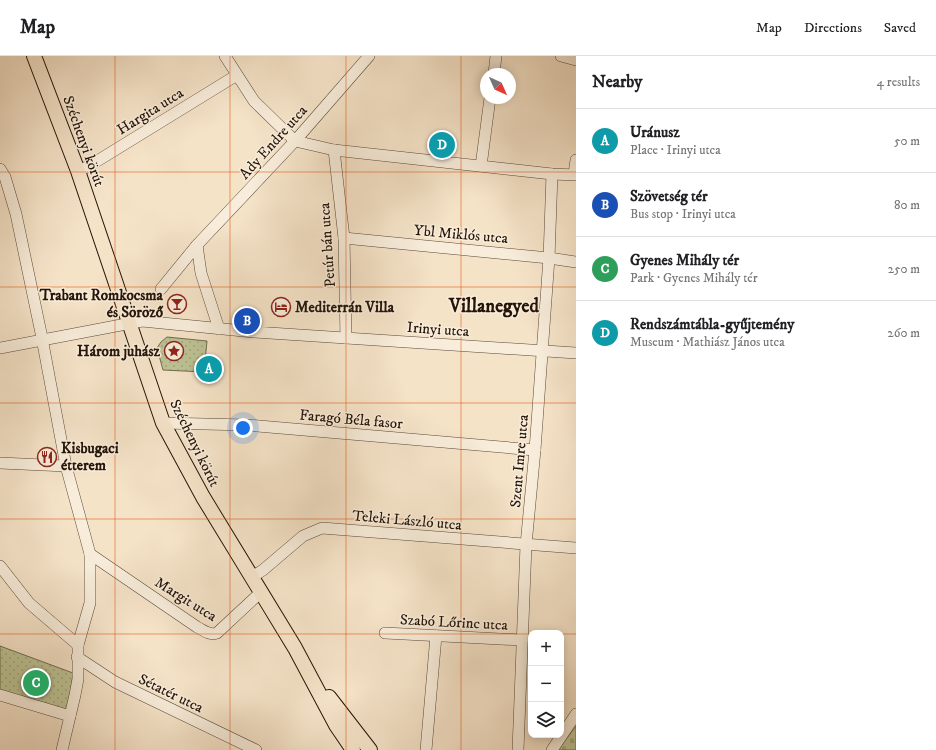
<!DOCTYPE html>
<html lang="en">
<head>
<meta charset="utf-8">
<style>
	:root { --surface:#fff; --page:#f2f2f2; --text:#202124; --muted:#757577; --line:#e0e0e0; --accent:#8f2418 }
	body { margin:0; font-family:"IM FELL DW Pica",serif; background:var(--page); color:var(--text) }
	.controls { position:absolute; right:12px; bottom:12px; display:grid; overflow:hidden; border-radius:8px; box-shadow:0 2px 10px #0003 }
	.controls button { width:36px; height:36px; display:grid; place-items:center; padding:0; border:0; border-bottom:1px solid var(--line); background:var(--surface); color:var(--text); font:20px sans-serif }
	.compass { position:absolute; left:480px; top:12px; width:36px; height:36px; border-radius:50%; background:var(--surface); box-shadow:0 2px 10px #0003; rotate:135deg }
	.you { position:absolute; left:243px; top:372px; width:14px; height:14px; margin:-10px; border:3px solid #fff; border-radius:50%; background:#1a73e8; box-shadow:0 0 0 6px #1a73e833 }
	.badge { display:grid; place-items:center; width:26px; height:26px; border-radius:50%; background:var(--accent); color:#fff; font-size:13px; font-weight:700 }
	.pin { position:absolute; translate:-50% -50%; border:2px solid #fff; box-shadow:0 1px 4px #0006 }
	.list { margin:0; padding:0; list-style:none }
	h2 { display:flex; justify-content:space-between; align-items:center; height:52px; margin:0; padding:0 16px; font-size:17px }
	h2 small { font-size:13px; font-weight:400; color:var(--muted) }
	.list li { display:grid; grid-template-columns:26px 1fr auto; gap:12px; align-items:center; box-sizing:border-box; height:64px; padding:0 16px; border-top:1px solid var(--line) }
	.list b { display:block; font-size:15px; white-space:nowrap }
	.list p { margin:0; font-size:13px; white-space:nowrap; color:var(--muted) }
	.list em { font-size:13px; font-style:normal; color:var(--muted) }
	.icon { flex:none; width:22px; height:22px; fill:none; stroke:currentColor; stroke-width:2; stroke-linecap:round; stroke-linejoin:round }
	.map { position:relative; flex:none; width:576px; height:694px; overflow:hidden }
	header { display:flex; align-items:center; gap:24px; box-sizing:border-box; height:56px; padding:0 20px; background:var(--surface); border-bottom:1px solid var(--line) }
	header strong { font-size:19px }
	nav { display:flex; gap:22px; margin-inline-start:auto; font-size:14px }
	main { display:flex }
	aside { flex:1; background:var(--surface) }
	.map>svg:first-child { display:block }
	.cemetery { fill:url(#cemetery-stones); stroke:#716c4e }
	.park { fill:url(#park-dots); stroke:#716c4e }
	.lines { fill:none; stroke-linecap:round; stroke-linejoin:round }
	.minor-casing { stroke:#594838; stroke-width:12 }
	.major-casing { stroke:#251408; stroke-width:16 }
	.minor { stroke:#f8eddb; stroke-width:11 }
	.major { stroke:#f5e3c8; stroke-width:14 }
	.grid { fill:none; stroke:#de560c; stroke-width:1; stroke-opacity:0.55 }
	.labels { text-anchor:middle; stroke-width:3; stroke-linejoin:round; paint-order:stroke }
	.street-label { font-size:15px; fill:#251408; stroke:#f8eddb }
	.poi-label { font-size:15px; font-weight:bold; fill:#251408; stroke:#f8eddb; text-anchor:end }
	.district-label { font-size:19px; font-weight:bold; fill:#251408; stroke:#f8eddb }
</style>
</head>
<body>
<header>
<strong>Map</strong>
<nav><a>Map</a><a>Directions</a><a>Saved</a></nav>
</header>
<main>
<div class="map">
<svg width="576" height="694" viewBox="0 0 576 694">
	<defs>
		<pattern id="cemetery-stones" width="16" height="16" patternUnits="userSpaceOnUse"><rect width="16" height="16" fill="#bdc395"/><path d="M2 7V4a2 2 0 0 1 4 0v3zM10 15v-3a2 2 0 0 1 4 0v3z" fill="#a2a77f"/></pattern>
		<pattern id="park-dots" width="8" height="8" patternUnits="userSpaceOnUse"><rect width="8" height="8" fill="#bdc395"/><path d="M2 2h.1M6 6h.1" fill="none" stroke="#a2a77f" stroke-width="1.8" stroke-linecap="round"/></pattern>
	</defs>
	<rect width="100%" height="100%" fill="#f5e3c8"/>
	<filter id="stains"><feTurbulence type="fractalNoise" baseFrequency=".005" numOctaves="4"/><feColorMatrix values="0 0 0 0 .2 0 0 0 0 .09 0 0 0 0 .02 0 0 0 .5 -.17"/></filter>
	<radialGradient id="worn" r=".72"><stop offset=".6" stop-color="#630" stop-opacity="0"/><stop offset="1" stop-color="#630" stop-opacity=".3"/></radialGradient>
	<polygon class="cemetery" points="576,670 576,694 558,694"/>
	<g class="park">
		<polygon points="167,281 207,285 204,316 163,314 157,292 161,286"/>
		<polygon points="0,590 73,617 68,658 0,636"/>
	</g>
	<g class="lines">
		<g class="minor-casing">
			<g id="minor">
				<polyline points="225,0 254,45 295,85 334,94 552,118 576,119"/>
				<polyline points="561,0 576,4"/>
				<polyline points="494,18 496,0"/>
				<polyline points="334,94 344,182 346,282"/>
				<polyline points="481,110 490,42"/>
				<polyline points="0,113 5,121 16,158 41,277 66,410 90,498 90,547 78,589 78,623 75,639 62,694"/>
				<polyline points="78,115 89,110 237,19"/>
				<polyline points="574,118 576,104"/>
				<polyline points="344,182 549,202 576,206"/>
				<polyline points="197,189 201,217 219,273"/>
				<polyline points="161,233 197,189 295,85 369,0"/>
				<polyline points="0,292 142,265 254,276 576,297"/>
				<polyline points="163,367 247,369 535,394"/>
				<polyline points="0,407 66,410"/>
				<path d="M90 498 197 571C203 574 210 580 217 577L261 536"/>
				<polyline points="0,510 29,547 78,589"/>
				<polyline points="252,521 263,514 303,480 322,472 576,492"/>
				<polyline points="385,577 522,584"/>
				<polyline points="77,601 115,626 256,694"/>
				<polyline points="0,639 70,660"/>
				<polyline points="426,694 436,580"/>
				<polyline points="518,694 526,489 535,394 549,202 552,118"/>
				<polyline points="552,694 576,658"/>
			</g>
		</g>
		<g class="major-casing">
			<g id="major">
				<polyline points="34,0 78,115 163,367 203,441 295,592 336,669 353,694"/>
				<polyline points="329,641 370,694"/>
			</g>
		</g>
		<use href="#minor" class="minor"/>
		<use href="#major" class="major"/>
	</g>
	<path class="grid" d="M115 0V694M230 0V694M346 0V694M461 0V694M0 116H576M0 231H576M0 347H576M0 463H576M0 578H531M561 578H576"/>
	<defs>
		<g id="bar-ring" transform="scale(1)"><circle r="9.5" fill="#f8eddb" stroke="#8f2418" stroke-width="1.5"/><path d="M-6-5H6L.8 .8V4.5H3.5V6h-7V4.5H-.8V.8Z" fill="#8f2418"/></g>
		<g id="hotel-ring" transform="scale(1)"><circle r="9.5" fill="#f8eddb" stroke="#8f2418" stroke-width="1.5"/><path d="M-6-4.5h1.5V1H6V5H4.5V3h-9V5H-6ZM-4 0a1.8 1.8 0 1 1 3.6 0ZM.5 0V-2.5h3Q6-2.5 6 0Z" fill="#8f2418"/></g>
		<g id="sight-ring" transform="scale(1)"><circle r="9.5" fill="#f8eddb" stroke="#8f2418" stroke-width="1.5"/><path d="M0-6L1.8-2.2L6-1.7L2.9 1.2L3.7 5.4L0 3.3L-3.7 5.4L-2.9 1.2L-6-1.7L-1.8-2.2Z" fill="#8f2418"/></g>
		<g id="restaurant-ring" transform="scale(1)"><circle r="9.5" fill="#f8eddb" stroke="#8f2418" stroke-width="1.5"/><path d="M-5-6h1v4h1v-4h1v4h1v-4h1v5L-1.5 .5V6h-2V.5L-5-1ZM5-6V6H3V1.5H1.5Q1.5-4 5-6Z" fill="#8f2418"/></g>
	</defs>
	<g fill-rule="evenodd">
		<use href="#bar-ring" x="177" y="248"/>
		<use href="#hotel-ring" x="281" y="251"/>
		<use href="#sight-ring" x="174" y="295"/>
		<use href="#restaurant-ring" x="47" y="401"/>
	</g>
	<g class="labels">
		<g class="street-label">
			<text transform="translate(150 55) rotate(-32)" y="5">Hargita utca</text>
			<text transform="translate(84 85) rotate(70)" y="5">Széchenyi körút</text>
			<text transform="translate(273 86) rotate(-48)" y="5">Ady Endre utca</text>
			<text transform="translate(461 178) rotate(5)" y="5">Ybl Miklós utca</text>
			<text transform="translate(327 189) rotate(-94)" y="5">Petúr bán utca</text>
			<text transform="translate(438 273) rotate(4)" y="5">Irinyi utca</text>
			<text transform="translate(351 363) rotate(5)" y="5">Faragó Béla fasor</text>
			<text transform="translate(195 387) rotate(64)" y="5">Széchenyi körút</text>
			<text transform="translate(519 405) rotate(-85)" y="5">Szent Imre utca</text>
			<text transform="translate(407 464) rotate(5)" y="5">Teleki László utca</text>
			<text transform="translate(186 543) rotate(32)" y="5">Margit utca</text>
			<text transform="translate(454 566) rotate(3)" y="5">Szabó Lőrinc utca</text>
			<text transform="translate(171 637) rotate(26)" y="5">Sétatér utca</text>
		</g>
		<g class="poi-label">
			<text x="163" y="244">Trabant Romkocsma<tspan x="163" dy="17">és Söröző</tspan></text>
			<text x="295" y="256" text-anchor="start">Mediterrán Villa</text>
			<text x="160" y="300">Három juhász</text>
			<text x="61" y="397" text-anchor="start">Kisbugaci<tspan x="61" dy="17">étterem</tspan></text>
		</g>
		<g class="district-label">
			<text x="494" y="256">Villanegyed</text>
		</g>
	</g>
	<rect width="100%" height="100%" filter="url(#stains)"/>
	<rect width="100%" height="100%" fill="url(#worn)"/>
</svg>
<div class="controls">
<button>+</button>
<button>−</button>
<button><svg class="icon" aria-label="layers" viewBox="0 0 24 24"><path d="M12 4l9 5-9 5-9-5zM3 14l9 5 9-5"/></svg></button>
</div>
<svg class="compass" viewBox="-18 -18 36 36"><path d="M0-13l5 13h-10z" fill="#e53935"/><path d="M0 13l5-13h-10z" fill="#757577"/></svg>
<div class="you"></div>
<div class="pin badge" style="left:209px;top:313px;background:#0f9aa8">A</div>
<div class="pin badge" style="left:247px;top:265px;background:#1a4fb4">B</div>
<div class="pin badge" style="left:36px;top:627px;background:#2e9e5b">C</div>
<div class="pin badge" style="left:442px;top:89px;background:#0f9aa8">D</div>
</div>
<aside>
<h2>Nearby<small>4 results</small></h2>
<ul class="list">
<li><span class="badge" style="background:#0f9aa8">A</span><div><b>Uránusz</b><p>Place · Irinyi utca</p></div><em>50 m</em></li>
<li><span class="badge" style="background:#1a4fb4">B</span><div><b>Szövetség tér</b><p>Bus stop · Irinyi utca</p></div><em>80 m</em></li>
<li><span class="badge" style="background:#2e9e5b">C</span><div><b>Gyenes Mihály tér</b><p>Park · Gyenes Mihály tér</p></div><em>250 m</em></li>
<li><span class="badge" style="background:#0f9aa8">D</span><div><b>Rendszámtábla-gyűjtemény</b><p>Museum · Mathiász János utca</p></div><em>260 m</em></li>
</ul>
</aside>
</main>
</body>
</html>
